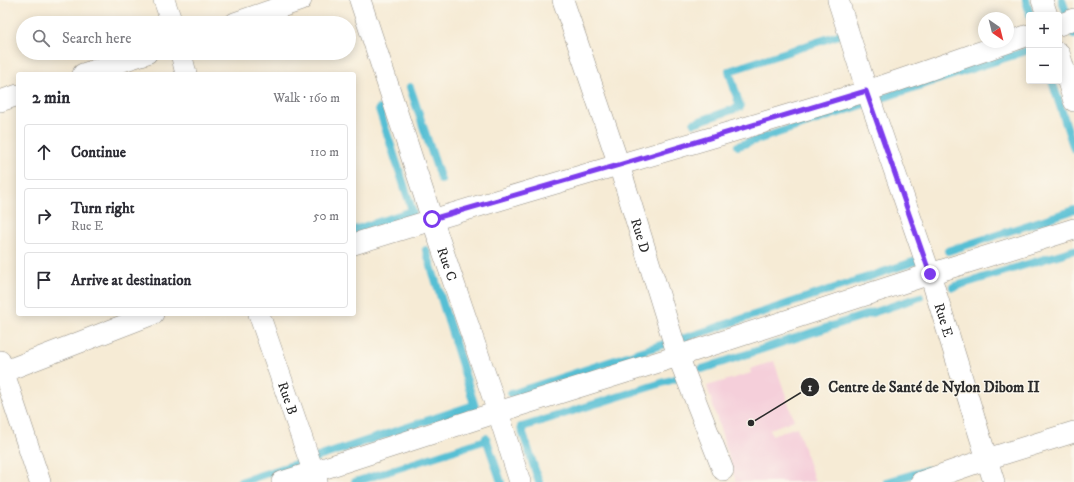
<!DOCTYPE html>
<html lang="en">
<head>
<meta charset="utf-8">
<style>
	:root { --surface:#fff; --page:#f2f2f3; --text:#2b2b33; --muted:#7c7c81; --line:#e1e1e2 }
	body { margin:0; font-family:"IM FELL DW Pica",serif; background:var(--page); color:var(--text) }
	.controls { position:absolute; right:12px; top:12px; display:grid; overflow:hidden; border-radius:4px; box-shadow:0 2px 10px #0003 }
	.controls button { width:36px; height:36px; display:grid; place-items:center; padding:0; border:0; border-bottom:1px solid var(--line); background:var(--surface); color:var(--text); font:20px sans-serif }
	.compass { position:absolute; left:978px; top:12px; width:36px; height:36px; border-radius:50%; background:var(--surface); box-shadow:0 2px 10px #0003; rotate:145deg }
	.stop { position:absolute; width:12px; height:12px; margin:-9px; border:3px solid #7c3aed; border-radius:50%; background:#fff }
	.stop.end { background:#7c3aed; border-color:#fff; box-shadow:0 1px 4px #0008 }
	.list { margin:0; padding:0; list-style:none }
	h2 { display:flex; justify-content:space-between; align-items:center; height:52px; margin:0; padding:0 16px; font-size:17px }
	h2 small { font-size:13px; font-weight:400; color:var(--muted) }
	.list li { display:grid; grid-template-columns:26px 1fr auto; gap:12px; align-items:center; box-sizing:border-box; height:56px; margin:0 8px 8px; padding:0 8px; border:1px solid var(--line); border-radius:4px }
	.list b { display:block; font-size:15px; white-space:nowrap }
	.list p { margin:0; font-size:13px; white-space:nowrap; color:var(--muted) }
	.list em { font-size:13px; font-style:normal; color:var(--muted) }
	.icon { flex:none; width:22px; height:22px; fill:none; stroke:currentColor; stroke-width:2; stroke-linecap:round; stroke-linejoin:round }
	.map { position:relative; flex:none; width:1074px; height:482px; overflow:hidden }
	.search { position:absolute; background:var(--surface); box-shadow:0 2px 10px #0003; left:16px; top:16px; width:340px; height:44px; display:flex; align-items:center; gap:10px; box-sizing:border-box; padding:0 14px; border-radius:22px; color:var(--muted); font-size:15px }
	.panel { position:absolute; background:var(--surface); box-shadow:0 2px 10px #0003; left:16px; top:72px; width:340px; height:244px; border-radius:4px }
	.map>svg:first-child { display:block }
	.built { fill:#f5cfda }
	.lines { fill:none; stroke-linecap:round; stroke-linejoin:round }
	.stream { stroke:#57bfd4; stroke-width:8 }
	.street-casing { stroke:#908b80; stroke-width:22 }
	.street { stroke:#fff; stroke-width:21 }
	.route { stroke:#7c3aed; stroke-width:5 }
	.labels { text-anchor:middle; stroke-width:3; stroke-linejoin:round; paint-order:stroke }
	.street-label { font-size:14px; fill:#2b2b2b; stroke:#fbf7ec }
	.leader { fill:none; stroke:#2b2b2b; stroke-width:1.5 }
	.callout-dot { fill:#2b2b2b; stroke:#fbf7ec; stroke-width:1.5 }
	.mark-label { font-size:12px; text-anchor:middle; font-weight:bold; fill:#fff }
	.callout-label { font-size:15px; text-anchor:middle; font-weight:bold; fill:#2b2b2b; stroke:#fbf7ec; stroke-width:3; stroke-linejoin:round; paint-order:stroke }
</style>
</head>
<body>
<div class="map">
<svg width="1074" height="482" viewBox="0 0 1074 482">
	<rect width="100%" height="100%" fill="#fbf7ec"/>
	<filter id="ink" filterUnits="userSpaceOnUse"><feTurbulence type="fractalNoise" baseFrequency=".025" numOctaves="2"/><feDisplacementMap in="SourceGraphic" scale="8" xChannelSelector="R" yChannelSelector="G"/><feConvolveMatrix kernelMatrix="1 2 1 2 8 2 1 2 1" color-interpolation-filters="sRGB"/></filter>
	<filter id="wash" filterUnits="userSpaceOnUse"><feTurbulence type="fractalNoise" baseFrequency=".012" numOctaves="4" result="noise"/><feDisplacementMap in="SourceGraphic" scale="16" xChannelSelector="R" yChannelSelector="G"/><feGaussianBlur stdDeviation="0.9" result="paint"/><feColorMatrix in="noise" values="0 0 0 0 0 0 0 0 0 0 0 0 0 0 0 0 0 1.4 0 .05"/><feComposite in="paint" operator="in"/></filter>
	<g filter="url(#wash)">
		<rect width="100%" height="100%" fill="#f6ebd5"/>
		<polygon class="built" points="774,361 794,420 770,429 772,435 797,427 815,482 736,482 707,386 751,373 750,369"/>
		<g class="lines">
			<g class="stream">
				<polyline points="1026,0 1030,15"/>
				<polyline points="1062,0 1074,35"/>
				<polyline points="1052,81 1074,149"/>
				<polyline points="410,87 441,180"/>
				<polyline points="882,98 1029,50"/>
				<polyline points="379,109 413,213"/>
				<polyline points="694,123 740,107 729,71 842,34 841,29"/>
				<polyline points="738,146 865,104"/>
				<polyline points="354,230 412,211"/>
				<polyline points="426,250 475,407"/>
				<polyline points="948,251 1074,210"/>
				<polyline points="953,287 1074,250"/>
				<polyline points="682,339 922,259"/>
				<polyline points="702,369 920,297"/>
				<polyline points="511,394 667,343"/>
				<polyline points="521,427 539,482"/>
				<polyline points="522,427 681,377"/>
				<polyline points="486,438 501,482"/>
				<polyline points="312,459 474,405"/>
				<polyline points="240,482 302,462"/>
				<polyline points="355,482 486,440"/>
				<polyline points="887,482 927,470"/>
			</g>
		</g>
	</g>
	<g filter="url(#ink)">
		<g class="lines">
			<g class="street-casing">
				<g id="street">
					<polyline points="164,0 172,23"/>
					<path id="s1" d="M360 0 432 219 498 412 520 482"/>
					<path id="s2" d="M563 0 619 165 678 356 723 470"/>
					<path id="s3" d="M838 0 867 91 930 274 994 482"/>
					<polyline points="1042,0 1047,15"/>
					<polyline points="235,23 301,0"/>
					<polyline points="1059,25 1074,19"/>
					<polyline points="181,53 186,74"/>
					<polyline points="1059,53 1074,101"/>
					<polyline points="83,74 147,53"/>
					<polyline points="0,101 18,95"/>
					<path d="M354 244C523 191 695 144 864 92 920 74 974 54 1029 35"/>
					<path id="s4" d="M259 314 317 482"/>
					<polyline points="0,361 40,482"/>
					<polyline points="0,373 153,314"/>
					<polyline points="282,482 498,412 678,356 930,274 1074,229"/>
					<polyline points="921,482 987,459 1074,432"/>
				</g>
			</g>
			<use href="#street" class="street"/>
		</g>
	</g>
	<g class="lines" filter="url(#ink)">
		<polyline class="route" points="432,219 619,165 866,91 930,274"/>
	</g>
	<g class="labels">
		<g class="street-label">
			<text dy="5" stroke="none"><textPath href="#s2" startOffset="248">Rue D</textPath></text>
			<text dy="5" stroke="none"><textPath href="#s1" startOffset="278">Rue C</textPath></text>
			<text dy="5" stroke="none"><textPath href="#s3" startOffset="337">Rue E</textPath></text>
			<text dy="5" stroke="none"><textPath href="#s4" startOffset="89">Rue B</textPath></text>
		</g>
	</g>
	<path class="leader" d="M751 423L810 387"/>
	<g class="callout-dot">
		<circle cx="751" cy="423" r="4"/>
		<circle cx="810" cy="387" r="10"/>
	</g>
	<g class="mark-label">
		<text x="810" y="391">1</text>
	</g>
	<g class="callout-label">
		<text x="934" y="392">Centre de Santé de Nylon Dibom II</text>
	</g>
</svg>
<div class="controls">
<button>+</button>
<button>−</button>
</div>
<svg class="compass" viewBox="-18 -18 36 36"><path d="M0-13l5 13h-10z" fill="#e53935"/><path d="M0 13l5-13h-10z" fill="#7c7c81"/></svg>
<div class="stop" style="left:432px;top:219px"></div>
<div class="stop end" style="left:930px;top:274px"></div>
<div class="search"><svg class="icon" aria-label="search" viewBox="0 0 24 24"><circle cx="10" cy="10" r="6"/><path d="M15 15l6 6"/></svg>Search here</div>
<section class="panel">
<h2>2 min<small>Walk · 160 m</small></h2>
<ul class="list">
<li><svg class="icon" aria-label="ahead" viewBox="0 0 24 24"><path d="M12 20V5M6 11l6-6 6 6"/></svg><div><b>Continue</b></div><em>110 m</em></li>
<li><svg class="icon" aria-label="right" viewBox="0 0 24 24"><path d="M7 20v-9h11M14 6l5 5-5 5"/></svg><div><b>Turn right</b><p>Rue E</p></div><em>50 m</em></li>
<li><svg class="icon" aria-label="arrive" viewBox="0 0 24 24"><path d="M6 21V4h12l-3 4 3 4H6"/></svg><div><b>Arrive at destination</b></div></li>
</ul>
</section>
</div>
</body>
</html>
